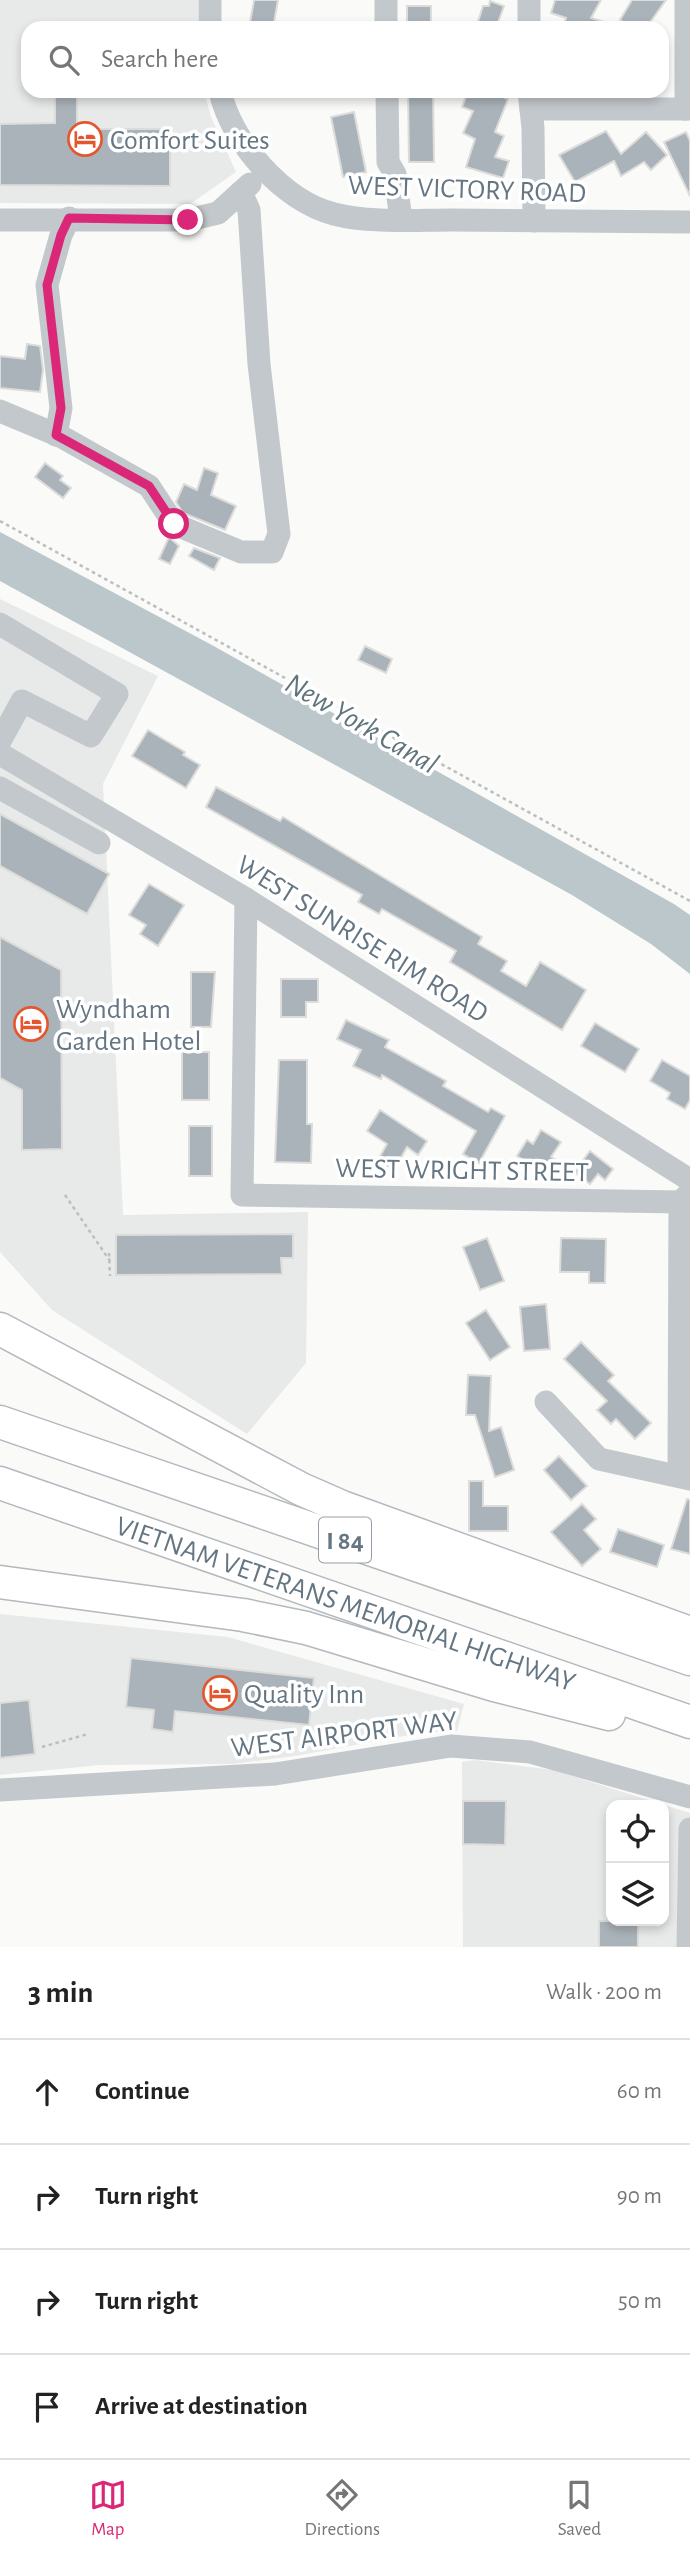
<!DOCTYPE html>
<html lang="en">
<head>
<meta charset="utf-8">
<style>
	:root { --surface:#fff; --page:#f6f6f6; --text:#222; --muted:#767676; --line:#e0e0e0; --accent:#db2777 }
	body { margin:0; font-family:"Alegreya Sans",sans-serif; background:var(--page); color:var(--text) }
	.controls { position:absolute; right:21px; bottom:21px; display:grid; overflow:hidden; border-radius:14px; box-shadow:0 4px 10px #0003 }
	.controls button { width:63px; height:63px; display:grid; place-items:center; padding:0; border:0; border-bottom:2px solid var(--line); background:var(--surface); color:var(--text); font:35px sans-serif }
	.stop { position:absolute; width:21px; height:21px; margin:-16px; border:5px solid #db2777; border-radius:50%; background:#fff }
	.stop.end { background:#db2777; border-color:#fff; box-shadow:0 2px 7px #0008 }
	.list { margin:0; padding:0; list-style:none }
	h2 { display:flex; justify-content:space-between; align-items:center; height:91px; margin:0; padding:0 28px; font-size:30px }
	h2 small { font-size:23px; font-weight:400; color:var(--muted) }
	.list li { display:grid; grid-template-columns:46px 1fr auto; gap:21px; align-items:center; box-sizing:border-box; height:105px; padding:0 28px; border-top:2px solid var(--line) }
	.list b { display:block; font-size:26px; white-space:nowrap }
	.list em { font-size:23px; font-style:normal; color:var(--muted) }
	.icon { flex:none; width:38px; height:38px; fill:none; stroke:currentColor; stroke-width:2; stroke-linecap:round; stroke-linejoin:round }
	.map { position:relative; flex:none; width:690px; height:1947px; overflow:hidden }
	.search { position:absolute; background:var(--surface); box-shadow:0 4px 10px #0003; left:21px; right:21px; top:21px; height:77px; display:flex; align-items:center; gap:18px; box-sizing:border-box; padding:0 24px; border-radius:21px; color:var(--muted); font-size:26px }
	.sheet { height:511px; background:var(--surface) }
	nav { display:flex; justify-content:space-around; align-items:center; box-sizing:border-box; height:98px; border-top:2px solid var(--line); background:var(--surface); font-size:19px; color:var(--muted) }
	nav a { display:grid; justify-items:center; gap:4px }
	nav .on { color:var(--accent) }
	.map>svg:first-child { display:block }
	.built { fill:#e8e9e9; fill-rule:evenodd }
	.water { fill:#bbc7cb }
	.building { fill:#aab3b9; stroke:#dcdcda; stroke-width:2 }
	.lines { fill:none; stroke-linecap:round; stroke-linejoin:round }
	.highway-casing { stroke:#b4b9bd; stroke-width:35 }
	.path { stroke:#bbbfc2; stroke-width:2.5; stroke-dasharray:3.5 3.5; stroke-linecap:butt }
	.minor { stroke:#c3c8cc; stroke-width:23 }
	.highway { stroke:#fff; stroke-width:32 }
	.route { stroke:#db2777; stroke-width:9 }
	.labels { text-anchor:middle; stroke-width:7; stroke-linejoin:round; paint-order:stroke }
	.shield { fill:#fff; stroke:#939fa8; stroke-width:2 }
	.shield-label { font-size:26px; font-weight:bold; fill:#657683 }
	.poi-label { font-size:28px; fill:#657683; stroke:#fff; text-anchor:start }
	.street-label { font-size:28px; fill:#657683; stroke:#fff }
	.water-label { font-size:30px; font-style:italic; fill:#60757c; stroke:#fff }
</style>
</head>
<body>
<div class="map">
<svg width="690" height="1947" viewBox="0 0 690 1947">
	<rect width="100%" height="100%" fill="#fafaf8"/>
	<g class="built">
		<polygon points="0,0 198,0 198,28 28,28 28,91 204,91 211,117 236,172 190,204 0,203"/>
		<polygon points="0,599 158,676 103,784 123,1215 308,1212 306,1363 247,1434 52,1310 0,1252"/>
		<polygon points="0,1614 228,1637 464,1704 457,1731 425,1732 295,1756 233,1764 100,1765 0,1775"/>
		<path d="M475 1760 553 1770 690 1813V1947H463L462 1762ZM611 1805H664V1921H611Z"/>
	</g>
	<polygon class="water" points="0,532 210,644 674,904 690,915 690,974 651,944 572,895 0,581"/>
	<g class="building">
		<polygon points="254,0 278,0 273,28 249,28"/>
		<polygon points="555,0 601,0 591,18 614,25 613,28 563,28 566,18 551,13"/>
		<polygon points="632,0 666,0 646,28 633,28 620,20"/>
		<polygon points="490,1 504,6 496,28 476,28 483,6 489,6"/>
		<rect x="407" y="6" width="24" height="22"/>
		<polygon points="55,91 77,91 77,124 95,124 95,129 170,129 170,186 0,185 0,124 55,123"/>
		<polygon points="408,91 433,91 434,162 409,162"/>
		<polygon points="468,91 488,91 508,99 495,132 504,136 495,157 509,161 503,178 466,167 475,139 463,133 473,111 462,107"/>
		<polygon points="354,112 366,172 343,177 331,117"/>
		<polygon points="606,131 621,154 646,132 667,155 651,170 644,162 621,176 614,161 575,182 559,155"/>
		<polygon points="686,132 690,141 690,196 664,142"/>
		<polygon points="27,344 40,346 43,370 40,392 0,388 0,356 25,359"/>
		<polygon points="45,463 63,476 60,480 71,488 63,498 35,477"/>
		<polygon points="204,468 218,473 211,495 236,506 225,530 183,513 176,502 184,484 197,490"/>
		<polygon points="169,537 179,546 170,564 159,559"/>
		<polygon points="194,548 220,558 214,570 189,556"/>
		<polygon points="365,646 392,659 386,673 358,660"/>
		<polygon points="148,730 185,752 183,755 200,765 186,788 132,756"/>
		<polygon points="216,787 280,821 283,817 482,937 478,944 507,961 501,971 526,986 540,962 586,990 562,1030 450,962 456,951 382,909 379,914 358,902 362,895 206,807"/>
		<polygon points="0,814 109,874 87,914 0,866"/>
		<polygon points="149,884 184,905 158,946 140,934 146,925 129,915"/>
		<polygon points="0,937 61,970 62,1149 22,1150 22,1090 0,1078"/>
		<polygon points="191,972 215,972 211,1027 191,1027"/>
		<polygon points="281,979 318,979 318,1002 306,1002 306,1017 281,1017"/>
		<polygon points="346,1020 389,1040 385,1047 446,1081 443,1086 488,1112 491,1108 505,1116 479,1163 463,1154 476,1131 382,1075 381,1079 353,1066 361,1050 337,1039"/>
		<polygon points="595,1023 639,1049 625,1072 581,1046"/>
		<rect x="182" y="1052" width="27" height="48"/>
		<polygon points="279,1060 307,1060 307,1124 312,1124 311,1163 275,1162"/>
		<polygon points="662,1060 690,1076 690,1100 685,1109 667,1099 670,1093 650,1081"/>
		<polygon points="380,1110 427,1141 418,1155 407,1147 394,1170 378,1160 387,1144 367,1131"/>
		<rect x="189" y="1126" width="23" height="50"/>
		<polygon points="541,1130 561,1142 551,1157 568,1167 559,1181 517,1156 527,1140 533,1144"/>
		<polygon points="590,1151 613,1169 605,1180 598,1174 590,1184 574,1172"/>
		<polygon points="293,1234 293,1258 281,1258 282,1274 116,1275 116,1235"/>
		<polygon points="487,1238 504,1281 480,1290 463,1247"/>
		<polygon points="561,1238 606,1239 605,1283 589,1283 589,1272 560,1272"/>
		<polygon points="546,1304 550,1349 524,1351 520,1307"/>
		<polygon points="486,1310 510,1347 490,1360 466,1323"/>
		<polygon points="581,1342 614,1375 608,1381 651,1423 635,1439 616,1419 611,1424 597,1410 607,1401 564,1359"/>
		<polygon points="468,1375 491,1376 489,1431 501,1427 514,1470 495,1477 475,1415 466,1415"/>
		<polygon points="559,1456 587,1486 571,1500 544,1470"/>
		<polygon points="469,1481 483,1481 483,1506 508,1506 508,1531 469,1531"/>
		<polygon points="687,1499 690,1500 690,1554 671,1549"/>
		<polygon points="582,1504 596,1519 584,1530 601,1549 582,1566 551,1532"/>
		<polygon points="618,1529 664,1545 657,1567 610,1552"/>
		<polygon points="131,1658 314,1678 309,1725 175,1711 173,1732 152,1729 154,1710 126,1707"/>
		<polygon points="29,1700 35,1754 0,1758 0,1703"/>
		<polygon points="463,1801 506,1801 505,1845 463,1844"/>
		<rect x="599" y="1921" width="39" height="26"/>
	</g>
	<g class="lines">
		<g class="highway-casing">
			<g id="highway">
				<polyline points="0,1329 301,1489 342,1507 690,1633"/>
				<polyline points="0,1422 690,1659"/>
				<path id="s1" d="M0 1483 690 1722"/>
				<polyline points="0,1582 243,1615 306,1628 494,1685 609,1714"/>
			</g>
		</g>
		<g class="path">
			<polyline points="0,521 690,901"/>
			<polyline points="65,1195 110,1261"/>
			<polyline points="109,1253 110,1276"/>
			<polyline points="42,1747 88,1734"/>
		</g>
		<g class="minor">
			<polyline points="210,0 210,28"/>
			<polyline points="386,0 386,28"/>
			<polyline points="529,0 529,28"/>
			<polyline points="686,0 686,109"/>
			<path d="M220 91C231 142 283 201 334 214 368 223 416 220 451 220 531 221 610 221 690 222"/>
			<polyline points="387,91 388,162 395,174 401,220"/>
			<polyline points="529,91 533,128 534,221"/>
			<polyline points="531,109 690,109"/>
			<polyline points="0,220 188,220 218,213 250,184"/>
			<polyline points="0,411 62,437 149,486 174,524 241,552 272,552 279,534 259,364 249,210 241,192"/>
			<polyline points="56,435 61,408 47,285 61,235 69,218"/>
			<polyline points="0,624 117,694 91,736 22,701 0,741"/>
			<polyline points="0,754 246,899 690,1180"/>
			<polyline points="0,788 99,843"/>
			<polyline points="246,899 242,1195 680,1202"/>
			<polyline points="546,1402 599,1459 690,1479"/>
			<polyline points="679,1474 680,1202 690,1193"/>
			<polyline points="0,1790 275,1774 451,1746 530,1752 690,1797"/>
			<polyline points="688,1947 690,1829"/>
		</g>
		<use href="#highway" class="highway"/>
	</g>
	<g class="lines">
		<polyline class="route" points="174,524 149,486 56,435 61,408 47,285 61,235 69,218 188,220"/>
	</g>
	<defs>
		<g id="hotel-ring" transform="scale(1.75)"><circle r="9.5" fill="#fff" stroke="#e4572e" stroke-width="1.5"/><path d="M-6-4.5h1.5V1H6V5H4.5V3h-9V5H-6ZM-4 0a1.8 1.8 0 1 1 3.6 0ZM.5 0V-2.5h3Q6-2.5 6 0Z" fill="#e4572e"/></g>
	</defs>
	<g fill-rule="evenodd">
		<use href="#hotel-ring" x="85" y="139"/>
		<use href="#hotel-ring" x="31" y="1024"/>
		<use href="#hotel-ring" x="220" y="1693"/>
	</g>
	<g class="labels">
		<rect class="shield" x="319" y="1517.5" width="52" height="45" rx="5"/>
		<g class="shield-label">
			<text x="345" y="1549">I 84</text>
		</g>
		<g class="poi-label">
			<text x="110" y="149">Comfort Suites</text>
			<text x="56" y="1018">Wyndham<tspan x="56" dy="32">Garden Hotel</tspan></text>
			<text x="244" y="1703">Quality Inn</text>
		</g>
		<g class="street-label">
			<text transform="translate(467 188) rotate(2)" y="10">WEST VICTORY ROAD</text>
			<text transform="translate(363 938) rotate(32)" y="10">WEST SUNRISE RIM ROAD</text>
			<text transform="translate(462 1169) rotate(1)" y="10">WEST WRIGHT STREET</text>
			<text dy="10" stroke="none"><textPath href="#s1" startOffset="366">VIETNAM VETERANS MEMORIAL HIGHWAY</textPath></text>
			<text transform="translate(344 1733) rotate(-7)" y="10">WEST AIRPORT WAY</text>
		</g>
		<g class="water-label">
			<text transform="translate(362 723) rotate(30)" y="10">New York Canal</text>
		</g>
	</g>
</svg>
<div class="controls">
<button><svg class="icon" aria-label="locate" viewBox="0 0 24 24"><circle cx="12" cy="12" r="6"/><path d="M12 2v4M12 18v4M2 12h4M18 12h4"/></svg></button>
<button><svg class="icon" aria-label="layers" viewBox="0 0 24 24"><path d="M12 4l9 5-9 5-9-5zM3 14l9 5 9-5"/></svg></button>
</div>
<div class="stop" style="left:174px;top:524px"></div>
<div class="stop end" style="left:188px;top:220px"></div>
<div class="search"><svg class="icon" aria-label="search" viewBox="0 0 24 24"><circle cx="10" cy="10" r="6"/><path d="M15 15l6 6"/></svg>Search here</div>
</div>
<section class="sheet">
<h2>3 min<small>Walk · 200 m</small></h2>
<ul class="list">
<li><svg class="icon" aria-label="ahead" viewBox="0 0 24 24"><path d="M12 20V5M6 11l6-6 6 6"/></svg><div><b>Continue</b></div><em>60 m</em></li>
<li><svg class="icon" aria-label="right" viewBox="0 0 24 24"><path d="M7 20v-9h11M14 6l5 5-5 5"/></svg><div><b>Turn right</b></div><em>90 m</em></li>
<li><svg class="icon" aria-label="right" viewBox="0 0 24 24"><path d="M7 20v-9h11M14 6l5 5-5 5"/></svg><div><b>Turn right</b></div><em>50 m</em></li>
<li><svg class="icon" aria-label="arrive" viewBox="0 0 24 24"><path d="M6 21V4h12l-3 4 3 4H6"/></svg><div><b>Arrive at destination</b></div></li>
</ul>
</section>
<nav>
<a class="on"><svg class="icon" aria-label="map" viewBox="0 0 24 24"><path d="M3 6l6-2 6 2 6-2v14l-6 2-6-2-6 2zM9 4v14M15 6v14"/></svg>Map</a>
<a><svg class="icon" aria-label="directions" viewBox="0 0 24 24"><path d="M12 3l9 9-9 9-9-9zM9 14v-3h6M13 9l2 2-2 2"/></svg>Directions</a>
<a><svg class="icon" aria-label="saved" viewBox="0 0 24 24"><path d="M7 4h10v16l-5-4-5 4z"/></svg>Saved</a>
</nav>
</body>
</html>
